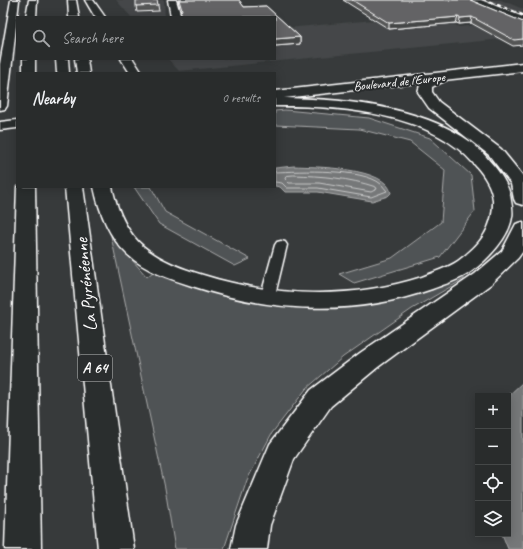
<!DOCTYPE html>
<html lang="en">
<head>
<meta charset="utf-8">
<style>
	:root { --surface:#292c2c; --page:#313434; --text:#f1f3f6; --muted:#a5a7a9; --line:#454848 }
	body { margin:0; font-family:Caveat,sans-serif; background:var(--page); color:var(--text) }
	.controls { position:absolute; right:12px; bottom:12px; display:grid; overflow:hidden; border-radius:0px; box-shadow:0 2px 10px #0003 }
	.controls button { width:36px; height:36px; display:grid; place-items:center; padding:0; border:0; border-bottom:1px solid var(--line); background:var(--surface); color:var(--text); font:20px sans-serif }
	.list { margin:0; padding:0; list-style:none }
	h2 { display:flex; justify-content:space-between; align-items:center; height:52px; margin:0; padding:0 16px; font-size:17px }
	h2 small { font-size:13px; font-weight:400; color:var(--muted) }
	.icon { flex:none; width:22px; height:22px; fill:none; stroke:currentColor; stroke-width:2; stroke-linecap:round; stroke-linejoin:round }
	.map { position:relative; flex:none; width:523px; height:549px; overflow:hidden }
	.search { position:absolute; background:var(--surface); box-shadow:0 2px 10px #0003; left:16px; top:16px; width:260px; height:44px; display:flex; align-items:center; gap:10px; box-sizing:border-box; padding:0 14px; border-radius:0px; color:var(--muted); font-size:15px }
	.panel { position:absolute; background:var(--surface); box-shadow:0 2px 10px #0003; left:16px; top:72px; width:260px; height:116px; border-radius:0px }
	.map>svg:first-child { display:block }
	.built { fill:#444748; fill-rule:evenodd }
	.green { fill:#505354; stroke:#a8a9aa }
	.water { fill:#767879; stroke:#adaeaf }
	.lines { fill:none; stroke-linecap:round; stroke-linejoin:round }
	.shore { stroke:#c8c9c9; stroke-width:1 }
	.lane-casing { stroke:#fff; stroke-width:3 }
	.street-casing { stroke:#fff; stroke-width:3 }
	.secondary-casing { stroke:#fff; stroke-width:3 }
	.highway-casing { stroke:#fff; stroke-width:3 }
	.lane { fill:#2a2d2e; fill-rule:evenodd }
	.street { fill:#2a2d2e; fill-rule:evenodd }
	.secondary { fill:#2a2d2e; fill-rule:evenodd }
	.highway { fill:#2a2d2e; fill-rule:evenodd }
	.rail-casing { stroke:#fff; stroke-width:2 }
	.rail { stroke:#2a2d2e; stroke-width:1.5; stroke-dasharray:4; stroke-linecap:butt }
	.wall { fill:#555657; stroke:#fff }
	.shaded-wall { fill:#454647; stroke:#fff }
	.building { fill:#636465; stroke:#fff }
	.labels { text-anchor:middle; stroke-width:4; stroke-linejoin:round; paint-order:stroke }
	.far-street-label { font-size:13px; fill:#fff; stroke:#2a2d2e }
	.shield { fill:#2a2d2e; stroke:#bfc0c0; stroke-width:1 }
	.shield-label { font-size:15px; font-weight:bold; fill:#fff }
	.near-street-label { font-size:19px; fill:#fff; stroke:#2a2d2e }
</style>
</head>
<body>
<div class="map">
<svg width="523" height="549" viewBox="0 0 523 549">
	<rect width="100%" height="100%" fill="#373a3b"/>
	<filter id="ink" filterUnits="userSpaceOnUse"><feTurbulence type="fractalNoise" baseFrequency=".025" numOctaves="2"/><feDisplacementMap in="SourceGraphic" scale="8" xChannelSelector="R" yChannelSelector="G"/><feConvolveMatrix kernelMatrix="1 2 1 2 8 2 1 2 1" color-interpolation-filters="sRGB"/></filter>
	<g filter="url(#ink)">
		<g class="built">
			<polygon points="116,0 164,0 165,17 131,17"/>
			<path d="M353 0H501L523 9V37L179 71 168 59H275V29L374 20ZM440 16 516 21 459 27Z"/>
		</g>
		<g class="green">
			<polygon points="285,110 369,118 430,138 471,175 475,211 440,257 354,283 339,274 392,258 441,222 445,170 410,142 359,129 275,125 275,111"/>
			<polygon points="134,187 151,187 165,212 250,259 235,266 159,224"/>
			<polygon points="111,236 147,277 154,271 192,286 224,295 253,302 296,304 464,274 464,279 412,309 343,357 306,389 272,433 247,480 224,549 175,549 165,488"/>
		</g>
		<g class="water">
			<path d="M294 166C315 167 387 167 391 193L388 196 372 201 318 192H285L280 187 275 186V168Z"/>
			<polygon points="523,382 523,549 508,549 502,534 508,534 508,396"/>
		</g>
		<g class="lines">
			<g class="shore">
				<path d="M275 172C300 171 362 168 381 184 383 186 385 189 387 191L371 197 318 188H287L282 183 275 182"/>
				<path d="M294 175C322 176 349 178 376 187L377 189 371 192 319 183H289L285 179 286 176Z"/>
			</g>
			<g class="lane-casing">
				<polygon id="lane" points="281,241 285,242 287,245 274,299 272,302 267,303 262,302 260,299 275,245 277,242"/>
			</g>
			<g class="street-casing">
				<g id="street">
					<polygon points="168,0 176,0 181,17 171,17"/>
					<polygon points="469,0 481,0 523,17 523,23 470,2"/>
				</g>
			</g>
			<g class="secondary-casing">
				<g id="secondary">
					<polygon points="523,63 523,71 275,99 275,91"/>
					<polygon points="17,120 17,128 0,130 0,122"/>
				</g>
			</g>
			<g class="highway-casing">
				<g id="highway">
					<polygon points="11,0 19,0 7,106 5,109 0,110 0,64"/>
					<polygon points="29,0 37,0 36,17 26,17"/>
					<polygon points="68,0 76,0 79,17 69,17"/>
					<polygon points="85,0 93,0 105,17 95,17"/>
					<rect x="23" y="59" width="12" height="14"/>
					<polygon points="56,59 68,59 69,73 57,73"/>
					<polygon points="75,59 87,59 89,73 77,73"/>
					<polygon points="121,59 133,59 142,73 130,73"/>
					<polygon points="443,73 447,74 449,77 447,80 432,87 432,92 439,102 501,149 523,176 523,205 516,203 514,199 511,184 489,155 429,108 418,92 421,82"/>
					<path d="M275 98C336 98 421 105 472 143 480 149 487 158 494 166 502 176 510 188 511 201 512 206 513 212 512 217 509 238 488 259 472 271 460 280 445 284 432 289 353 317 270 312 192 286 170 279 145 271 127 254 109 237 99 211 94 187H112C117 209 126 232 144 247 161 261 183 269 203 275 274 297 351 300 422 277 434 272 448 268 458 261 480 245 494 228 493 200 492 187 484 175 475 165 430 112 340 106 275 106Z"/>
					<polygon points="17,187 35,187 41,549 5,549"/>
					<polygon points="65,187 83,187 134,549 98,549"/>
					<polygon points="523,222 523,251 518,258 491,284 378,367 331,406 294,459 270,525 267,549 231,549 236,525 270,444 311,390 360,353 475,274 502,251 516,224"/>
				</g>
			</g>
			<use href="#lane" class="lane"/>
			<use href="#street" class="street"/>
			<use href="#secondary" class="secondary"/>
			<use href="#highway" class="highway"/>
			<g class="rail-casing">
				<polyline id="rail" points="486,0 523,15"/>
			</g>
			<use href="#rail" class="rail"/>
		</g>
		<g class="wall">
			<polygon points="157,0 159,11 137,12 136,6"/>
			<polygon points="178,0 239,0 244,7 266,6 300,37 300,44 275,46 275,17 181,17 180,12 181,12"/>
			<polygon points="343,0 470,0 523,22 523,45 513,46 471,23 459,24 456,23 389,29"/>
		</g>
		<g class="shaded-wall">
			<polygon points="458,17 456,23 389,29 389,23"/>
			<polygon points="472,17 471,23 459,24 460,18"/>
			<polygon points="300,37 300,44 275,46 275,39"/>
		</g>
		<g class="building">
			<polygon points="136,0 157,0 158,5 136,6"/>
			<polygon points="179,0 239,0 244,7 266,6 300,37 275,39 275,17 183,17 180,12 182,10"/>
			<polygon points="352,0 470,0 523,22 523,39 514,40 472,17 460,18 458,17 389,23"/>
		</g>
	</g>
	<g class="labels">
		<g class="far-street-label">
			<text transform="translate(399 81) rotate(-6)" y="5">Boulevard de l'Europe</text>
		</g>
		<rect class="shield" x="78" y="355" width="34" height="26" rx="3"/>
		<g class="shield-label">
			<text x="95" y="373">A 64</text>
		</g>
		<g class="near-street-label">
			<text transform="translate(85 285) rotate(-96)" y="7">La Pyrénéenne</text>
		</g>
	</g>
</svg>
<div class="controls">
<button>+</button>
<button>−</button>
<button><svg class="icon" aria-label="locate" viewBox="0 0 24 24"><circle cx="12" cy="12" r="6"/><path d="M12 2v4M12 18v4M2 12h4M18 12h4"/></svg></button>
<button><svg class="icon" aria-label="layers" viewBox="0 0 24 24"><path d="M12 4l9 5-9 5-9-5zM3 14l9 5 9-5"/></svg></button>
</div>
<div class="search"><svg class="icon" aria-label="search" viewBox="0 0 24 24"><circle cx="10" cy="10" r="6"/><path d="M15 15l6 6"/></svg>Search here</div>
<section class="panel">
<h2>Nearby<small>0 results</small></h2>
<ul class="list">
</ul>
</section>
</div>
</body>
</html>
